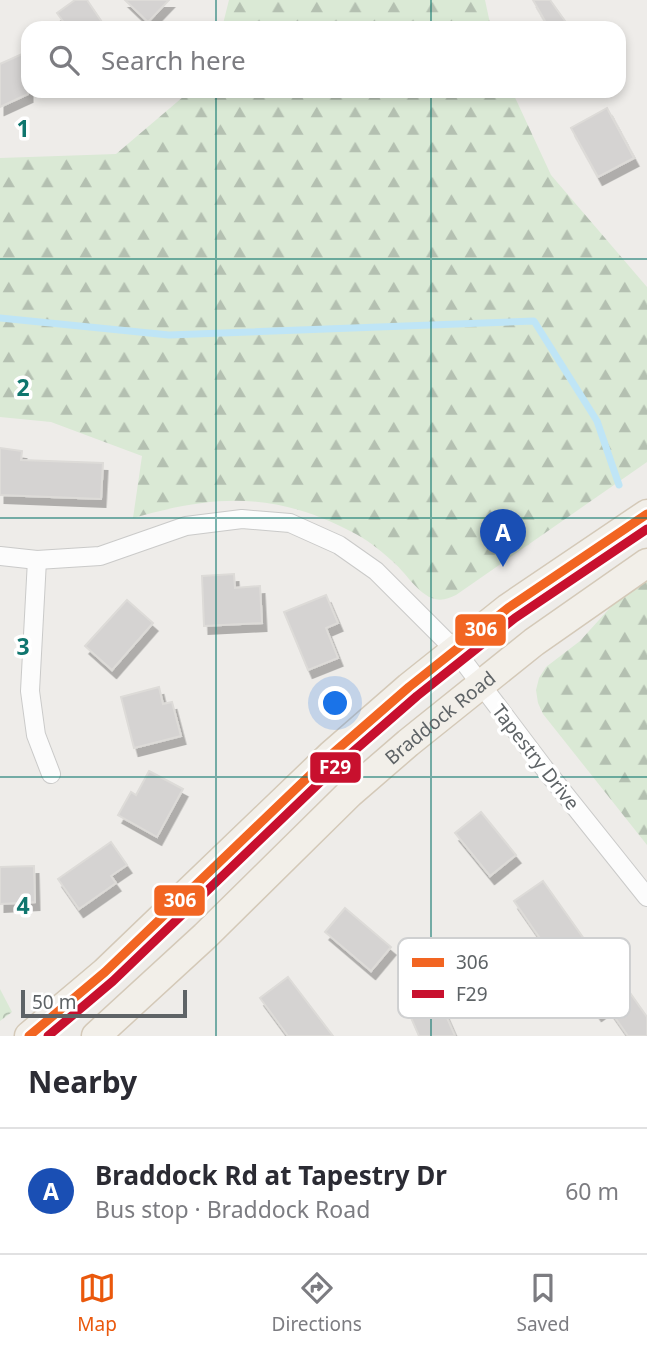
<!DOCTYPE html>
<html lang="en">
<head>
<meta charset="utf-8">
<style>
	:root { --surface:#fff; --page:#f2f2f3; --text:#2b2b33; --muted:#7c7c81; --line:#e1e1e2; --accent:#ea580c }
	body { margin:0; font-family:"Noto Sans",sans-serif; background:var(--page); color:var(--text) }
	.scale { position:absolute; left:21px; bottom:18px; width:166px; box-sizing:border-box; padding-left:7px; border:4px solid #5e6366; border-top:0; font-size:19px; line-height:24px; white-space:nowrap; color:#5e6366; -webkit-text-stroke:5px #fff; paint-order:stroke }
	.you { position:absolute; left:336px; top:704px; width:24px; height:24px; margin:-18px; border:5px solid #fff; border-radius:50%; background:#1a73e8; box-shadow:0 0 0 10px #1a73e833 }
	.badge { display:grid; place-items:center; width:46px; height:46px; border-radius:50%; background:var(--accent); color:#fff; font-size:23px; font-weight:700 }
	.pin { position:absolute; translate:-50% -58px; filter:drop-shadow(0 2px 4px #0008) }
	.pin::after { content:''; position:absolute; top:37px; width:24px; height:21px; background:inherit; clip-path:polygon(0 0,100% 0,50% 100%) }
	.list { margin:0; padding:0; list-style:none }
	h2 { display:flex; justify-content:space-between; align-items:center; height:91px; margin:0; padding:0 28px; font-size:30px }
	h2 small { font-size:23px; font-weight:400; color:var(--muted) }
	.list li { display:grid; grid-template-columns:46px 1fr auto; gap:21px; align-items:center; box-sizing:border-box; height:126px; padding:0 28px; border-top:2px solid var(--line) }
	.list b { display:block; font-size:26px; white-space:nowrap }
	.list p { margin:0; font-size:23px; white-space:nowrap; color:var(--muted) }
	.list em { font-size:23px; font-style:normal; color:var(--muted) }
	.icon { flex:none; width:38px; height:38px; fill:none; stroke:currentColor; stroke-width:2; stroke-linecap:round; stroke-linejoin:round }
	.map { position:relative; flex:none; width:647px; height:1036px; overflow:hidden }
	.search { position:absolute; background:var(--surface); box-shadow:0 4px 10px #0003; left:21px; right:21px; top:21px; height:77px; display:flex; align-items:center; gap:18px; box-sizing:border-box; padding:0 24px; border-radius:21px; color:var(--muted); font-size:26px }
	.sheet { height:217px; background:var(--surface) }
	nav { display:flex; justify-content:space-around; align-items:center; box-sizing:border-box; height:98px; border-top:2px solid var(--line); background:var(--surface); font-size:19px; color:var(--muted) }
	nav a { display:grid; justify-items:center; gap:4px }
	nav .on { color:var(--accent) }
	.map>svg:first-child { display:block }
	.forest { fill:url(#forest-firs) }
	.park { fill:url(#park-crowns) }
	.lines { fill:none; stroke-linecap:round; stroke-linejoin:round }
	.stream { stroke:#bfe5f6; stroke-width:7 }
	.building { fill:#d5d3d2; stroke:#dddbd8; stroke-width:2; filter:url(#shadow) }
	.minor-casing { stroke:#cacac9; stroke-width:20 }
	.primary-casing { stroke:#d4c9b8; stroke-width:31 }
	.minor { stroke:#fcfcfc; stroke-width:18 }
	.primary { stroke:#f2efe9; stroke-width:28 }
	.bus-1-casing { stroke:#fff; stroke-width:14 }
	.bus-2-casing { stroke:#fff; stroke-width:14 }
	.bus-1 { stroke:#f26522; stroke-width:9 }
	.bus-2 { stroke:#c8102e; stroke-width:9 }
	.grid { fill:none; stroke:#0f766e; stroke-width:2; stroke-opacity:0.55 }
	.labels { text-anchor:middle; stroke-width:7; stroke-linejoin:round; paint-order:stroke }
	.street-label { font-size:19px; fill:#5e6366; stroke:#fff }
	.key { fill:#fff; stroke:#cfd0d1; stroke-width:2 }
	.key-label { font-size:19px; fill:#5e6366 }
	.grid-label { font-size:23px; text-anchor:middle; font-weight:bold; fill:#0f766e; stroke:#fff; stroke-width:7; stroke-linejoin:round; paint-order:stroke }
	.line-badge { stroke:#fff; stroke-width:2.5 }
	.badge-label { font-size:19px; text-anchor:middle; font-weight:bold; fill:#fff }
</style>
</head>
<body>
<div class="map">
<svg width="647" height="1036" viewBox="0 0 647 1036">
	<defs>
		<pattern id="forest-firs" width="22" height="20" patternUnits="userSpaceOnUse" patternTransform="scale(1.75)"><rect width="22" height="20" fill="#dae9d5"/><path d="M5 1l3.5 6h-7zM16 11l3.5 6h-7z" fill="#b4c0b1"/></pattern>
		<pattern id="park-crowns" width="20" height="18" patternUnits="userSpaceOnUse" patternTransform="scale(1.75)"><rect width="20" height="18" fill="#dae9d5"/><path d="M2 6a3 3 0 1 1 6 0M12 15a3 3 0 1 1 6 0" fill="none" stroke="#b4c0b1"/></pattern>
		<filter id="shadow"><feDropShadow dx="4.5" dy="8" stdDeviation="0" flood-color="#0004"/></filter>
	</defs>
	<rect width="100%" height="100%" fill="#eeece9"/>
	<g class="forest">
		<polygon points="229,0 485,0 491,28 222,28"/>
		<path d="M190 91H512L551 175 647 287V462L456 595C449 598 443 601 435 599 418 595 405 571 391 560 379 549 366 539 352 532 274 491 215 495 133 518L142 456 51 422 0 417V158L116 154Z"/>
		<polygon points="647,578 647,845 543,714 538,703 536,690 539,678 546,667 580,641 617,600"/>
	</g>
	<polygon class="park" points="0,989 12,1012 0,1021"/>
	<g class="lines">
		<polyline class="stream" points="0,318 169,335 534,321 597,421 619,485"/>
	</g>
	<g class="building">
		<polygon points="75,0 87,0 106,28 68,28 57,13"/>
		<polygon points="125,0 169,0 148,22"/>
		<polygon points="533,0 550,0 570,28 549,28"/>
		<polygon points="22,54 28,67 28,94 0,107 0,64"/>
		<polygon points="607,108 634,158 598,177 571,128"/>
		<polygon points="0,448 22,451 21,460 103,463 101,499 0,495"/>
		<polygon points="234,574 235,588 260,586 262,623 204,626 202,576"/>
		<polygon points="326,595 338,623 326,628 338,658 308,670 284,612"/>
		<polygon points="127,600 153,623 112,670 85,646"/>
		<polygon points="159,687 163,704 172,702 181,736 134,748 121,697"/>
		<polygon points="149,771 183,789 157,837 118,815 131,792 136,795"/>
		<polygon points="481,812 516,855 490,876 455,833"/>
		<polygon points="111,842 127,865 111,876 116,883 79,909 58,879"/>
		<polygon points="34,866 35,902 0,904 0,867"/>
		<polygon points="543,881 592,950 597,946 647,1017 647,1036 628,1036 607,1006 597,1013 549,945 546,947 514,901"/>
		<polygon points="345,908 391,947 371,971 325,932"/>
		<polygon points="288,977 333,1036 288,1036 260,998"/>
		<polygon points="432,984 455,1036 419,1036 402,997"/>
	</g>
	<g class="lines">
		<g class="minor-casing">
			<g id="minor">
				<polyline points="0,556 37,560 100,556 186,526 242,519 290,523 339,545 376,571 455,650 544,768 647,897"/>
				<polyline points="37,560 30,691 36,735 51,774"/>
			</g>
		</g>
		<g class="primary-casing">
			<g id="primary">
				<polyline points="29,1036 105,972 331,755 409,687 508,608 647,514"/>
				<path id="s1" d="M96 1036 205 936 349 794 408 743 534 642 647 563"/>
			</g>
		</g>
		<use href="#minor" class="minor"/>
		<use href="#primary" class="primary"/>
		<g class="bus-1-casing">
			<polyline id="bus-1" points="29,1036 105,972 331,755 409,687 508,608 647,514"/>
		</g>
		<g class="bus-2-casing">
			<polyline id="bus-2" points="48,1036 113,981 339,764 417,696 515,618 647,529"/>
		</g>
		<use href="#bus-1" class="bus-1"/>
		<use href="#bus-2" class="bus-2"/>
	</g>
	<path class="grid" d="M216 0V28M431 0V28M216 91V1036M431 91V1036M0 259H647M0 518H647M0 777H647"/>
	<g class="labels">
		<g class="street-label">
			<text dy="7" stroke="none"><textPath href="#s1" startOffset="469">Braddock Road</textPath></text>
			<text transform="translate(536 757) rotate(52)" y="7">Tapestry Drive</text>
		</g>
	</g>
	<rect x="398" y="938" width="232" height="80" rx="10" class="key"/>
	<rect x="412" y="958" width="32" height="9" fill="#f26522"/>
	<rect x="412" y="990" width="32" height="8" fill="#c8102e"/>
	<g class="key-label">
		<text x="456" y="969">306</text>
		<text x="456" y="1001">F29</text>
	</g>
	<g class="grid-label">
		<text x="23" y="137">1</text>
		<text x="23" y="396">2</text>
		<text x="23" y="655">3</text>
		<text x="23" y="914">4</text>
	</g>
	<g class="line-badge">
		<rect x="454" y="613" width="53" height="34" rx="7" fill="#f26522"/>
		<rect x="309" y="751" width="53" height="33" rx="7" fill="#c8102e"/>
		<rect x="153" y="884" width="53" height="33" rx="7" fill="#f26522"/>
	</g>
	<g class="badge-label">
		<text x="481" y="636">306</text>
		<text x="335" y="774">F29</text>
		<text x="180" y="907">306</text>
	</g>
</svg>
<div class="scale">50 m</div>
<div class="you"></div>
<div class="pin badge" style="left:503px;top:567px;background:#1a4fb4">A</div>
<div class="search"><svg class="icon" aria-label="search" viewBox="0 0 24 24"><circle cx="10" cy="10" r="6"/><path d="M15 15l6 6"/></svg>Search here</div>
</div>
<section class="sheet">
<h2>Nearby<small></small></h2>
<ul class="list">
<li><span class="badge" style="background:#1a4fb4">A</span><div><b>Braddock Rd at Tapestry Dr</b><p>Bus stop · Braddock Road</p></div><em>60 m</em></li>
</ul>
</section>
<nav>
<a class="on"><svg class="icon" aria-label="map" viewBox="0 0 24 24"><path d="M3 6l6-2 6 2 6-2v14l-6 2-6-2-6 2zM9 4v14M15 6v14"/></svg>Map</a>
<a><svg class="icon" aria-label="directions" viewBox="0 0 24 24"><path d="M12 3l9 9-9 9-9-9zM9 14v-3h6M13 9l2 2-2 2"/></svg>Directions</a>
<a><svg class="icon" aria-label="saved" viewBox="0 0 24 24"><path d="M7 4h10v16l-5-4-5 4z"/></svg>Saved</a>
</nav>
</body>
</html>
